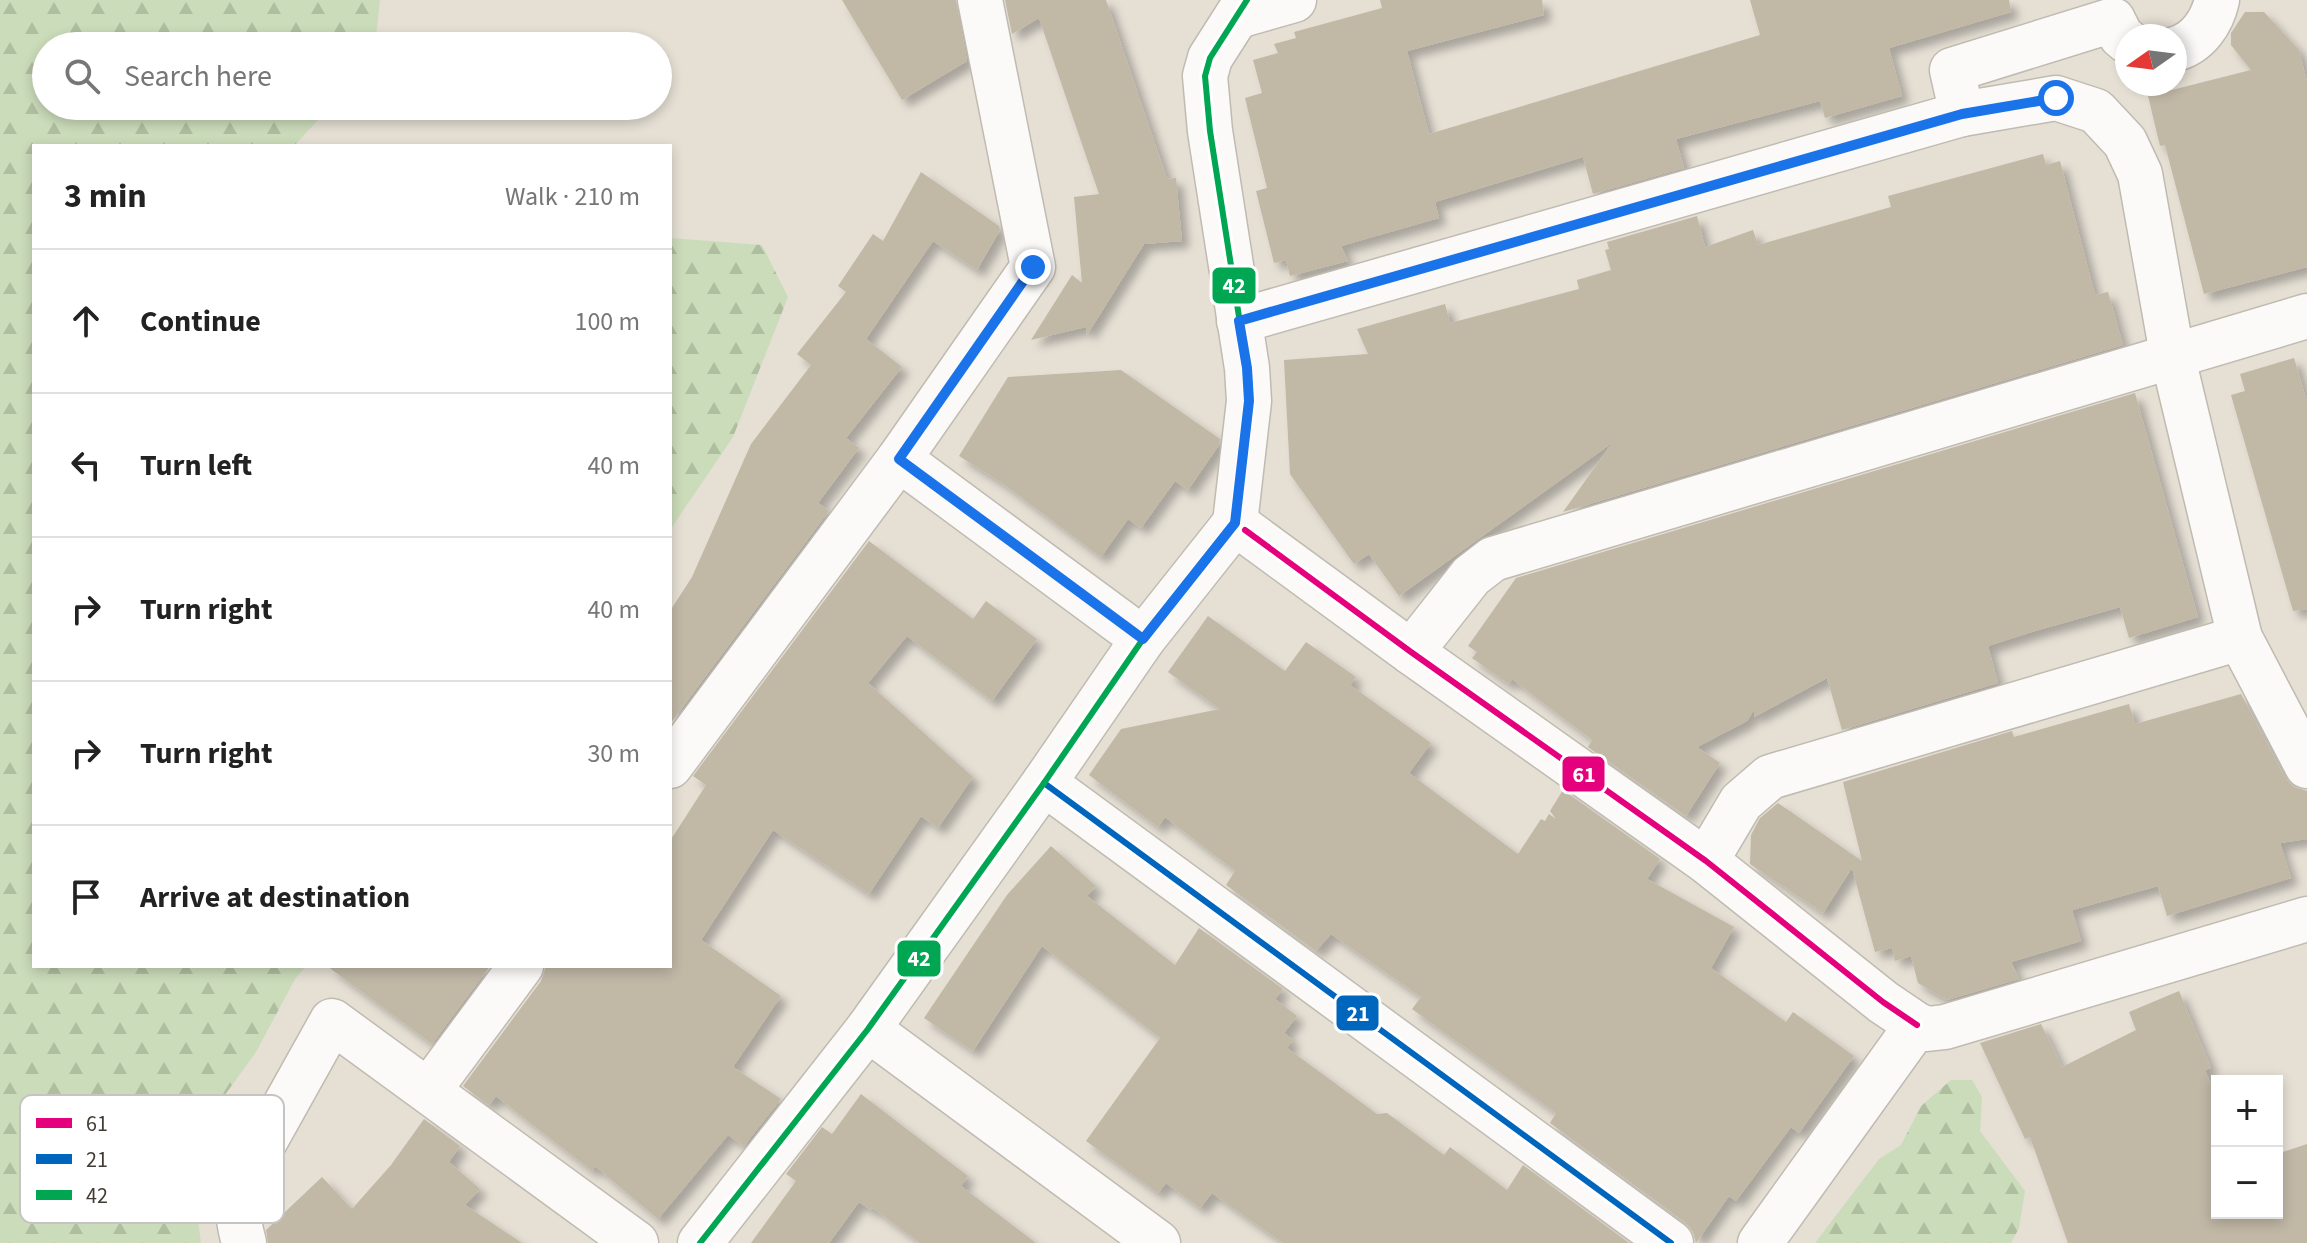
<!DOCTYPE html>
<html lang="en">
<head>
<meta charset="utf-8">
<style>
	:root { --surface:#fff; --page:#f6f6f6; --text:#222; --muted:#767676; --line:#e0e0e0 }
	body { margin:0; font-family:"Source Sans 3",sans-serif; background:var(--page); color:var(--text) }
	.controls { position:absolute; right:24px; bottom:24px; display:grid; overflow:hidden; border-radius:0px; box-shadow:0 4px 12px #0003 }
	.controls button { width:72px; height:72px; display:grid; place-items:center; padding:0; border:0; border-bottom:2px solid var(--line); background:var(--surface); color:var(--text); font:40px sans-serif }
	.compass { position:absolute; left:2115px; top:24px; width:72px; height:72px; border-radius:50%; background:var(--surface); box-shadow:0 4px 12px #0003; rotate:256deg }
	.stop { position:absolute; width:24px; height:24px; margin:-18px; border:6px solid #1a73e8; border-radius:50%; background:#fff }
	.stop.end { background:#1a73e8; border-color:#fff; box-shadow:0 2px 8px #0008 }
	.list { margin:0; padding:0; list-style:none }
	h2 { display:flex; justify-content:space-between; align-items:center; height:104px; margin:0; padding:0 32px; font-size:34px }
	h2 small { font-size:26px; font-weight:400; color:var(--muted) }
	.list li { display:grid; grid-template-columns:52px 1fr auto; gap:24px; align-items:center; box-sizing:border-box; height:144px; padding:0 32px; border-top:2px solid var(--line) }
	.list b { display:block; font-size:30px; white-space:nowrap }
	.list em { font-size:26px; font-style:normal; color:var(--muted) }
	.icon { flex:none; width:44px; height:44px; fill:none; stroke:currentColor; stroke-width:2; stroke-linecap:round; stroke-linejoin:round }
	.map { position:relative; flex:none; width:2307px; height:1243px; overflow:hidden }
	.search { position:absolute; background:var(--surface); box-shadow:0 4px 12px #0003; left:32px; top:32px; width:640px; height:88px; display:flex; align-items:center; gap:20px; box-sizing:border-box; padding:0 28px; border-radius:44px; color:var(--muted); font-size:30px }
	.panel { position:absolute; background:var(--surface); box-shadow:0 4px 12px #0003; left:32px; top:144px; width:640px; height:824px; border-radius:0px }
	.map>svg:first-child { display:block }
	.forest { fill:url(#forest-firs) }
	.building { fill:#c1b8a6; filter:url(#shadow) }
	.lines { fill:none; stroke-linecap:round; stroke-linejoin:round }
	.street-casing { stroke:#c0bbb1; stroke-width:47 }
	.street { stroke:#fbfaf9; stroke-width:44 }
	.bus-1-casing { stroke:#fff; stroke-width:12 }
	.bus-2-casing { stroke:#fff; stroke-width:12 }
	.bus-3-casing { stroke:#fff; stroke-width:12 }
	.bus-1 { stroke:#e5007d; stroke-width:6 }
	.bus-2 { stroke:#0065bd; stroke-width:6 }
	.bus-3 { stroke:#00a651; stroke-width:6 }
	.route { stroke:#1a73e8; stroke-width:10 }
	.key { fill:#fff; stroke:#c6c4c2; stroke-width:2 }
	.key-label { font-size:22px; fill:#413c33 }
	.line-badge { stroke:#fff; stroke-width:3 }
	.badge-label { font-size:22px; text-anchor:middle; font-weight:bold; fill:#fff }
</style>
</head>
<body>
<div class="map">
<svg width="2307" height="1243" viewBox="0 0 2307 1243">
	<defs>
		<pattern id="forest-firs" width="22" height="20" patternUnits="userSpaceOnUse" patternTransform="scale(2)"><rect width="22" height="20" fill="#cbdcba"/><path d="M5 1l3.5 6h-7zM16 11l3.5 6h-7z" fill="#b0bea0"/></pattern>
		<filter id="shadow"><feDropShadow dx="7" dy="7" stdDeviation="4" flood-color="#0004"/></filter>
	</defs>
	<rect width="100%" height="100%" fill="#e5dfd4"/>
	<g class="forest">
		<polygon points="0,0 380,0 375,46 46,46 46,106 331,106 294,146 34,146 34,966 306,966 295,979 256,1052 188,1146 201,1243 0,1243"/>
		<polygon points="670,238 762,245 788,297 733,437 670,530"/>
		<polygon points="1951,1080 1972,1080 1982,1097 1980,1131 2025,1191 2019,1228 2011,1243 1815,1243 1879,1159 1901,1145 1921,1106"/>
	</g>
	<g class="building">
		<polygon points="842,0 956,0 967,61 902,100"/>
		<polygon points="1005,0 1106,0 1167,179 1176,178 1182,241 1144,244 1087,335 1086,327 1031,340 1072,275 1082,283 1074,197 1099,194 1039,18 1012,34"/>
		<polygon points="1380,0 1542,0 1544,15 1407,51 1429,134 1760,35 1750,0 2009,0 2011,12 1889,48 1902,96 1825,118 1820,101 1676,139 1684,168 1593,194 1583,157 1435,202 1439,218 1341,246 1348,261 1290,276 1286,260 1274,263 1256,191 1267,188 1245,98 1262,93 1253,60 1278,53 1274,44 1296,38 1294,32 1382,8"/>
		<polygon points="2245,12 2264,12 2299,50 2307,82 2307,267 2204,294 2165,145 2160,146 2148,96 2251,70 2231,45 2231,33"/>
		<polygon points="2043,154 2046,165 2060,161 2095,295 2108,292 2123,345 1563,512 1612,443 1399,596 1369,554 1354,564 1290,474 1284,360 1368,354 1357,329 1445,304 1450,323 1579,289 1577,280 1611,270 1605,250 1609,249 1607,242 1697,216 1705,247 1753,230 1758,245 1891,207 1888,196"/>
		<polygon points="921,172 999,226 1000,230 977,270 933,241 866,339 902,367 846,438 859,448 818,503 829,511 670,724 670,611 692,577 751,444 811,365 797,354 846,292 838,286 873,234 883,241"/>
		<polygon points="2294,358 2307,402 2307,609 2293,611 2231,395 2245,391 2240,374"/>
		<polygon points="1121,370 1220,439 1219,445 1188,490 1175,481 1141,528 1128,519 1101,557 1002,483 959,456 1008,377"/>
		<polygon points="2135,393 2198,617 2129,638 2120,607 2035,631 1988,646 1998,683 1842,730 1827,678 1754,717 1754,710 1747,721 1697,747 1720,763 1686,816 1588,747 1592,740 1512,679 1509,684 1472,658 1477,652 1468,646 1516,578"/>
		<polygon points="869,541 973,619 986,601 1037,639 992,701 907,636 868,683 973,777 938,828 921,816 869,894 773,830 701,940 781,996 733,1067 781,1099 744,1146 728,1135 658,1219 595,1166 592,1171 496,1096 489,1105 463,1086 541,981 546,966 670,966 670,841 706,785 693,776"/>
		<polygon points="1208,616 1285,671 1306,642 1356,677 1350,685 1431,743 1409,773 1518,854 1541,819 1545,821 1549,814 1556,819 1550,811 1563,790 1660,859 1647,879 1734,927 1711,968 1786,1022 1793,1012 1854,1056 1799,1133 1791,1127 1736,1201 1729,1196 1696,1243 1693,1232 1686,1223 1550,1123 1556,1113 1412,1009 1421,997 1331,934 1316,951 1226,885 1235,871 1165,817 1158,827 1089,775 1121,729 1220,709 1168,672"/>
		<polygon points="2241,694 2285,778 2294,787 2307,791 2307,839 2280,843 2291,878 2167,916 2158,886 2072,910 2081,941 2011,962 2019,979 1947,1000 1918,983 1911,956 1895,961 1892,948 1875,952 1852,868 1823,913 1750,864 1751,835 1760,818 1778,803 1862,861 1843,782 2012,731 2014,737 2129,704 2135,724"/>
		<polygon points="1051,846 1096,886 1087,896 1175,965 1199,928 1283,989 1275,999 1297,1016 1284,1033 1293,1040 1287,1048 1377,1114 1387,1113 1444,1155 1450,1147 1507,1190 1523,1165 1629,1243 1283,1243 1212,1193 1200,1208 1166,1183 1158,1193 1086,1141 1160,1038 1042,946 973,1051 924,1018 1007,895"/>
		<polygon points="327,966 490,966 432,1044"/>
		<polygon points="2179,991 2211,1068 2205,1070 2217,1100 2217,1213 2277,1213 2277,1154 2307,1144 2307,1243 2068,1243 2030,1137 2025,1139 1980,1043 2041,1024 2062,1067 2136,1030 2129,1012"/>
		<polygon points="861,1094 968,1176 961,1186 1036,1243 920,1243 873,1208 871,1210 859,1202 829,1243 751,1243 796,1181 786,1174 822,1127 832,1134"/>
		<polygon points="424,1119 460,1146 449,1162 480,1189 465,1205 522,1243 268,1243 266,1230 322,1177 352,1209 391,1165"/>
	</g>
	<g class="lines">
		<g class="street-casing">
			<g id="street">
				<polyline points="1238,16 1294,0"/>
				<path d="M2175 49C2198 43 2212 22 2217 0"/>
				<polyline points="1962,114 1952,70 2113,20 2121,36 2127,41"/>
				<polyline points="1239,321 1962,114 2056,98 2096,111 2125,142 2140,174 2172,354 2240,638 2307,766"/>
				<polyline points="899,459 1143,639"/>
				<polyline points="1235,523 1411,652 1706,861 1883,1002 1917,1025"/>
				<polyline points="1411,652 1471,576 1493,559 2307,316"/>
				<polyline points="670,766 899,459 1033,267 980,0"/>
				<polyline points="1044,783 1671,1243"/>
				<polyline points="1706,861 1741,802 1770,777 2240,638"/>
				<polyline points="868,1029 1158,1243"/>
				<polyline points="429,1090 521,966"/>
				<path d="M244 1243C237 1217 235 1202 245 1177L332 1021 636 1243"/>
				<polyline points="700,1243 868,1029 1044,783 1143,639 1235,523 1249,401 1247,368 1210,131 1205,76 1210,58 1247,0"/>
				<polyline points="1760,1243 1917,1025 1927,1029 1945,1027 2307,919"/>
			</g>
		</g>
		<use href="#street" class="street"/>
		<g class="bus-1-casing">
			<polyline id="bus-1" points="1245,530 1411,652 1706,861 1883,1002 1917,1025"/>
		</g>
		<g class="bus-2-casing">
			<polyline id="bus-2" points="1044,783 1671,1243"/>
		</g>
		<g class="bus-3-casing">
			<polyline id="bus-3" points="700,1243 868,1029 1044,783 1143,639 1235,523 1249,401 1247,368 1210,131 1205,76 1210,58 1247,0"/>
		</g>
		<use href="#bus-1" class="bus-1"/>
		<use href="#bus-2" class="bus-2"/>
		<use href="#bus-3" class="bus-3"/>
	</g>
	<g class="lines">
		<polyline class="route" points="1033,267 899,459 1143,639 1235,523 1249,401 1247,368 1239,321 1962,114 2056,98"/>
	</g>
	<rect x="20" y="1095" width="264" height="128" rx="12" class="key"/>
	<rect x="36" y="1118" width="36" height="10" fill="#e5007d"/>
	<rect x="36" y="1154" width="36" height="10" fill="#0065bd"/>
	<rect x="36" y="1190" width="36" height="10" fill="#00a651"/>
	<g class="key-label">
		<text x="86" y="1131">61</text>
		<text x="86" y="1167">21</text>
		<text x="86" y="1203">42</text>
	</g>
	<g class="line-badge">
		<rect x="1211" y="266" width="46" height="39" rx="8" fill="#00a651"/>
		<rect x="1561" y="755" width="45" height="38" rx="8" fill="#e5007d"/>
		<rect x="896" y="939" width="46" height="39" rx="8" fill="#00a651"/>
		<rect x="1335" y="994" width="45" height="38" rx="8" fill="#0065bd"/>
	</g>
	<g class="badge-label">
		<text x="1234" y="293">42</text>
		<text x="1584" y="782">61</text>
		<text x="919" y="966">42</text>
		<text x="1358" y="1021">21</text>
	</g>
</svg>
<div class="controls">
<button>+</button>
<button>−</button>
</div>
<svg class="compass" viewBox="-18 -18 36 36"><path d="M0-13l5 13h-10z" fill="#e53935"/><path d="M0 13l5-13h-10z" fill="#767676"/></svg>
<div class="stop" style="left:2056px;top:98px"></div>
<div class="stop end" style="left:1033px;top:267px"></div>
<div class="search"><svg class="icon" aria-label="search" viewBox="0 0 24 24"><circle cx="10" cy="10" r="6"/><path d="M15 15l6 6"/></svg>Search here</div>
<section class="panel">
<h2>3 min<small>Walk · 210 m</small></h2>
<ul class="list">
<li><svg class="icon" aria-label="ahead" viewBox="0 0 24 24"><path d="M12 20V5M6 11l6-6 6 6"/></svg><div><b>Continue</b></div><em>100 m</em></li>
<li><svg class="icon" aria-label="left" viewBox="0 0 24 24"><path d="M17 20v-9H6M10 6l-5 5 5 5"/></svg><div><b>Turn left</b></div><em>40 m</em></li>
<li><svg class="icon" aria-label="right" viewBox="0 0 24 24"><path d="M7 20v-9h11M14 6l5 5-5 5"/></svg><div><b>Turn right</b></div><em>40 m</em></li>
<li><svg class="icon" aria-label="right" viewBox="0 0 24 24"><path d="M7 20v-9h11M14 6l5 5-5 5"/></svg><div><b>Turn right</b></div><em>30 m</em></li>
<li><svg class="icon" aria-label="arrive" viewBox="0 0 24 24"><path d="M6 21V4h12l-3 4 3 4H6"/></svg><div><b>Arrive at destination</b></div></li>
</ul>
</section>
</div>
</body>
</html>
